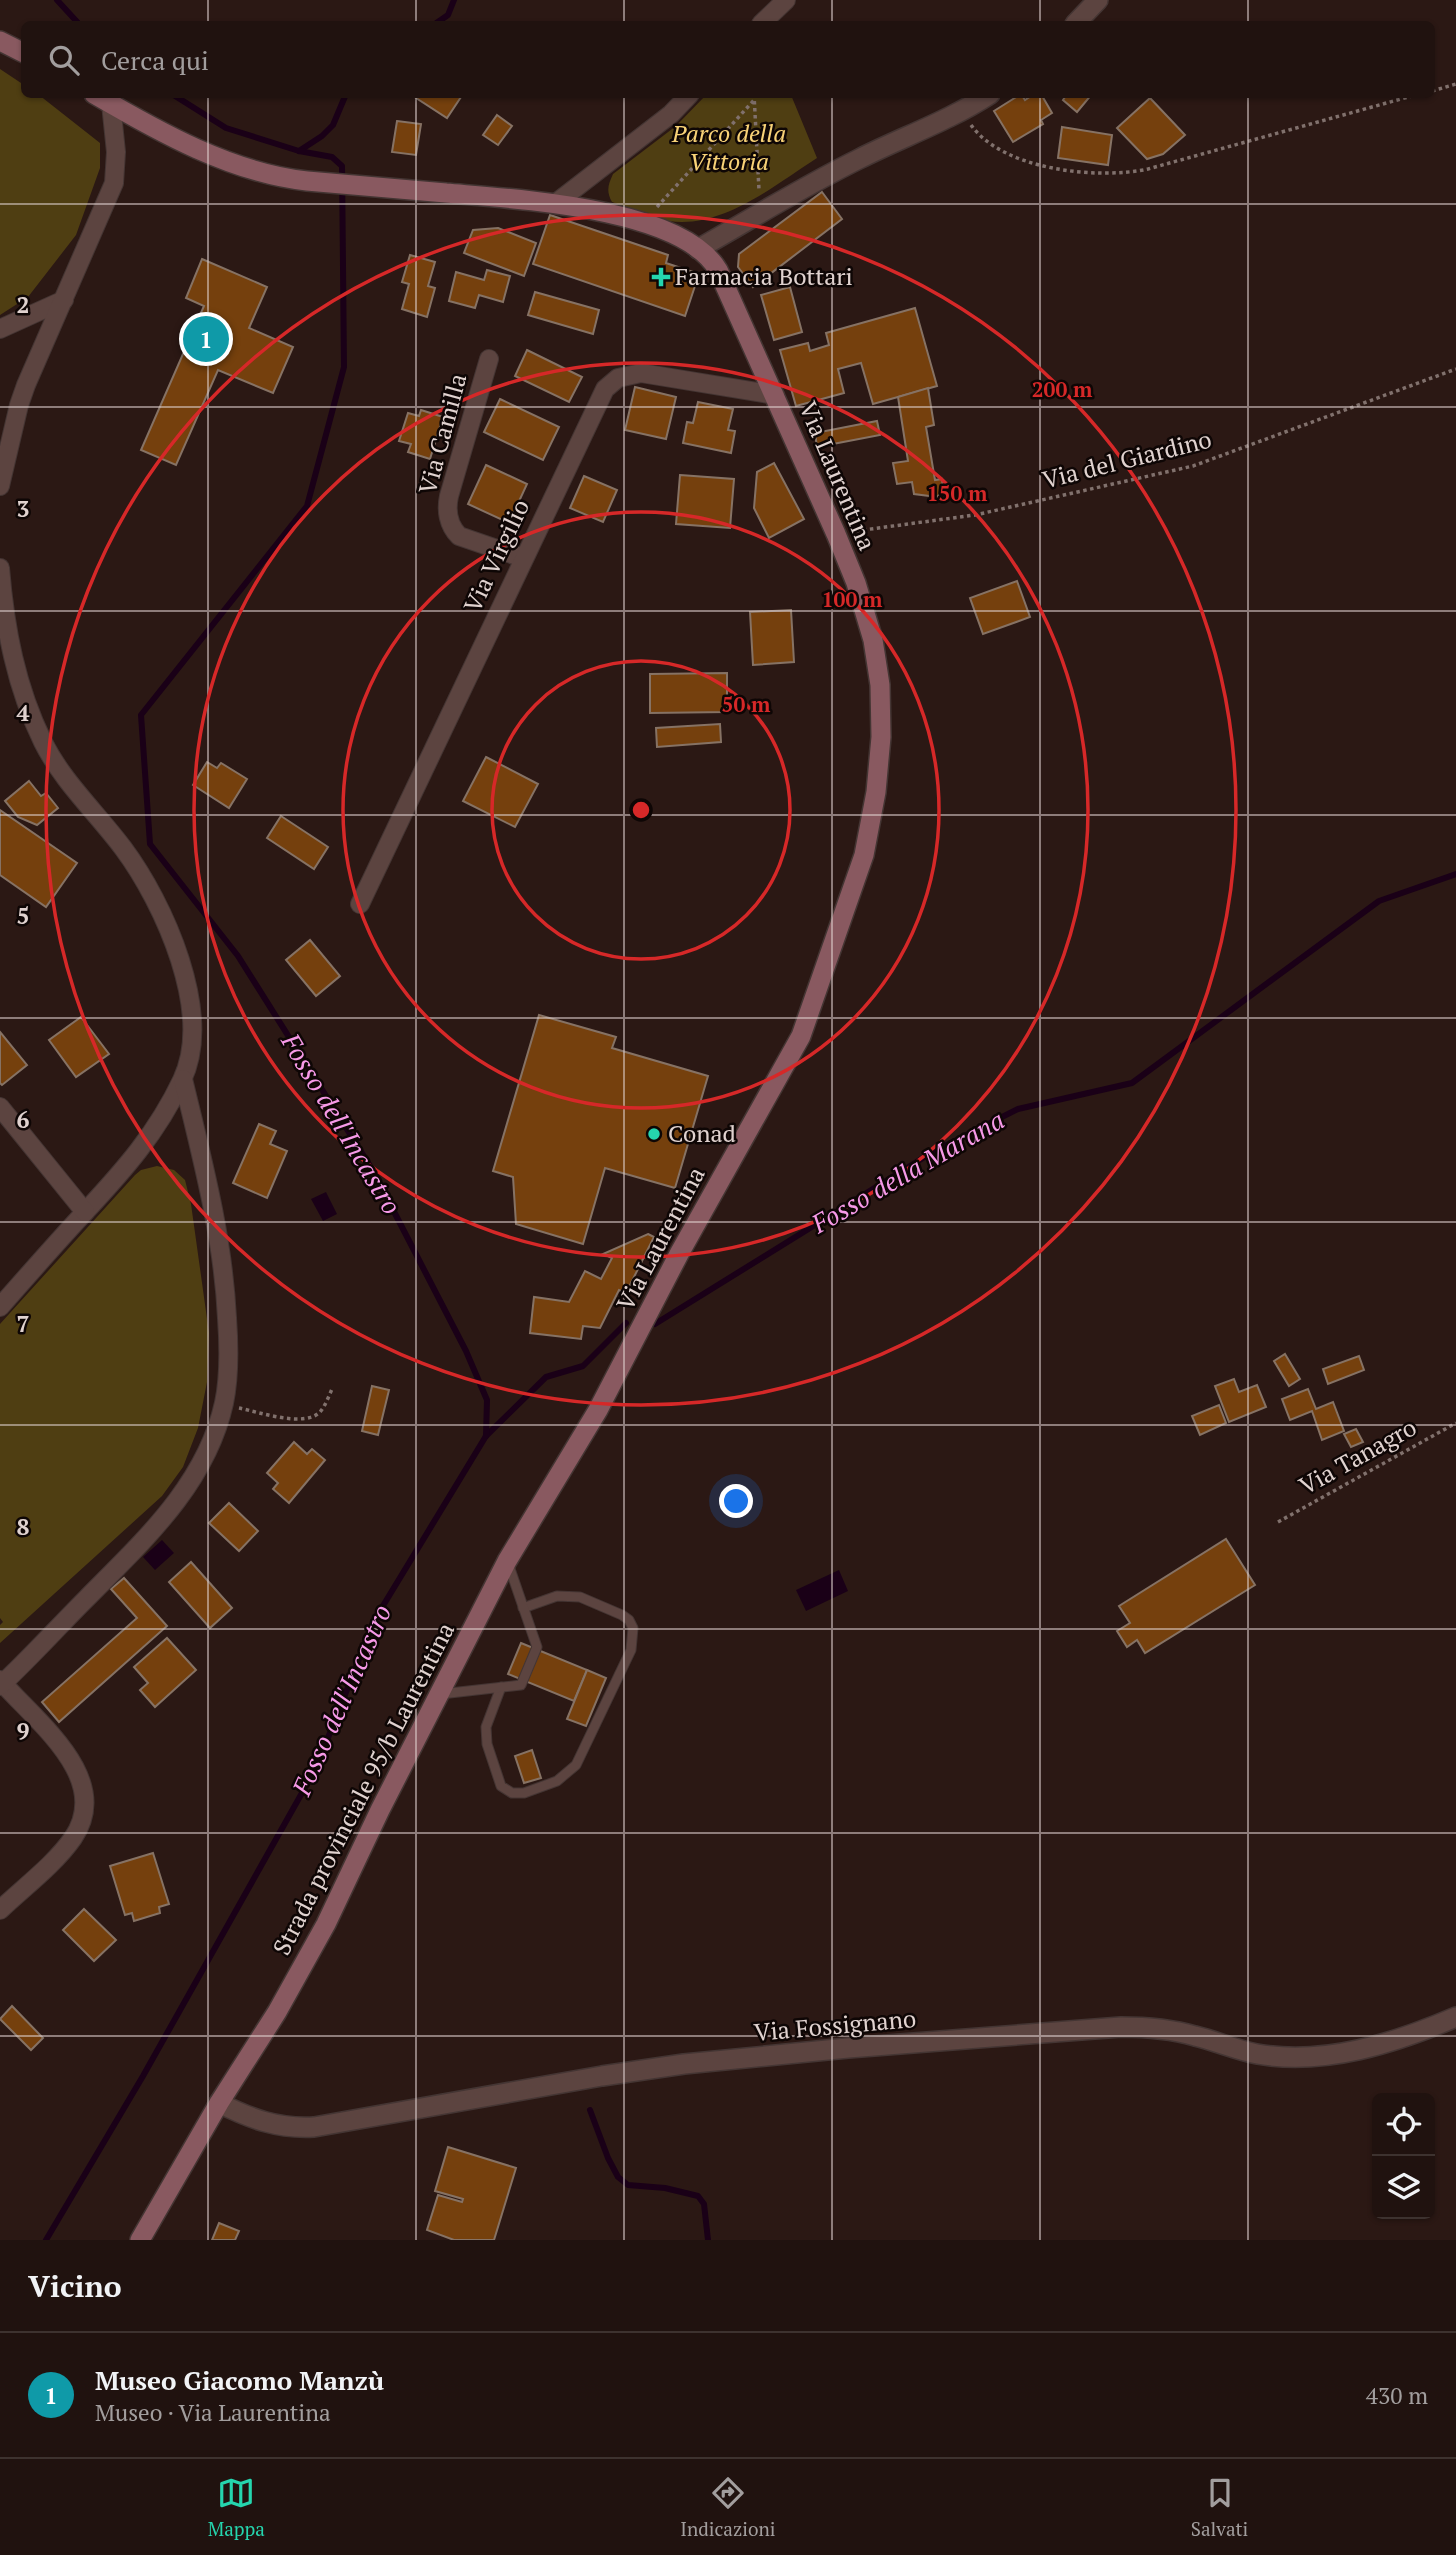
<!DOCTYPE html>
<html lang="it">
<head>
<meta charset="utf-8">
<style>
	:root { --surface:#20120f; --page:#281b18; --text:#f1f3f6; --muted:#a29e9e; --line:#3d322f; --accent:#25d5ae }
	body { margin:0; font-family:"PT Serif",serif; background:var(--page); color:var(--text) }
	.controls { position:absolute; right:21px; bottom:21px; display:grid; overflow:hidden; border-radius:10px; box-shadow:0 2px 5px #0004 }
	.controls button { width:63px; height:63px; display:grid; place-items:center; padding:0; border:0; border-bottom:2px solid var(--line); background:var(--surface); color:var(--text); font:35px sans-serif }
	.you { position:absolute; left:737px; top:1502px; width:24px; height:24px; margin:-18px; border:5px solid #fff; border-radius:50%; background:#1a73e8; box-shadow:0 0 0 10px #1a73e833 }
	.badge { display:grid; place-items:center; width:46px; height:46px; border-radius:50%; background:var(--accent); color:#fff; font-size:23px; font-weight:700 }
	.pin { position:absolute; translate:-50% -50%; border:4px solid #fff; box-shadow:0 2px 7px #0006 }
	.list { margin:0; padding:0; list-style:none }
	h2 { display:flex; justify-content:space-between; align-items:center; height:91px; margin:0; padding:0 28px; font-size:30px }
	h2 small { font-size:23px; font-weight:400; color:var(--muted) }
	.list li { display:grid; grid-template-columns:46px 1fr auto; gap:21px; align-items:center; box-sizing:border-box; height:126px; padding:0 28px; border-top:2px solid var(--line) }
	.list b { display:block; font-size:26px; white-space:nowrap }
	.list p { margin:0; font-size:23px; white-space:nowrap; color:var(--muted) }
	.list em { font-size:23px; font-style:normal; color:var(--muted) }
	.icon { flex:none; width:38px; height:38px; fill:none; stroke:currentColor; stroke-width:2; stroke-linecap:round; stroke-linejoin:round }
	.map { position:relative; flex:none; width:1456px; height:2240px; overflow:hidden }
	.search { position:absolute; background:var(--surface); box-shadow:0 2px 5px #0004; left:21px; right:21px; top:21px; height:77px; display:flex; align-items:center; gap:18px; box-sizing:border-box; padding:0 24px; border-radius:10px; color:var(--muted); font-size:26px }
	.sheet { height:217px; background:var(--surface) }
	nav { display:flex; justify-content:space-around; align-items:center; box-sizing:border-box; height:98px; border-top:2px solid var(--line); background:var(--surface); font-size:19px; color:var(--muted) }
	nav a { display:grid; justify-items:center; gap:4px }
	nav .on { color:var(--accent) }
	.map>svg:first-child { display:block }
	.green { fill:#4f3e12 }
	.water { fill:#1a0017 }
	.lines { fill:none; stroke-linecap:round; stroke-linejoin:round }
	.stream { stroke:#1a0017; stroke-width:6 }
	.building { fill:#75400d; stroke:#867264; stroke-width:2 }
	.service-casing { stroke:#443533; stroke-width:11 }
	.minor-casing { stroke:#443533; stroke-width:20 }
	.tertiary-casing { stroke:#443533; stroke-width:22 }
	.secondary-casing { stroke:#443533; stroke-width:22 }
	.path { stroke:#81716d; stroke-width:3.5; stroke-dasharray:3.5 3.5; stroke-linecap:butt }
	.service { stroke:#5c4440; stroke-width:9 }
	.minor { stroke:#5c4440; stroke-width:18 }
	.tertiary { stroke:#5c4440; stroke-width:19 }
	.secondary { stroke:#895960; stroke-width:19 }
	.grid { fill:none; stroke:#e0d2cf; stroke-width:2; stroke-opacity:0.55 }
	.ring { fill:none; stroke:#d62828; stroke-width:3.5 }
	.poi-dot { fill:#25d5ae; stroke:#0e0605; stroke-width:2.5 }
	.labels { text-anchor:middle; stroke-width:5; stroke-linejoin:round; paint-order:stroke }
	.park-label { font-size:24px; font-style:italic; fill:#f8d277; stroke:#0e0605 }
	.poi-label { font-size:24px; fill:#e0d2cf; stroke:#0e0605; text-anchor:start }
	.street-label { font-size:24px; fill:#e0d2cf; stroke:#0e0605 }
	.water-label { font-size:26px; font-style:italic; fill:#f699e7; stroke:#0e0605 }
	.grid-label { font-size:23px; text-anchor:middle; font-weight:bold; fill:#e0d2cf; stroke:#0e0605; stroke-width:5; stroke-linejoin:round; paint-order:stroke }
	.centre { fill:#d62828; stroke:#0e0605; stroke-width:3.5 }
	.ring-label { font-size:21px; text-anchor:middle; font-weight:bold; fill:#d62828; stroke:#0e0605; stroke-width:5; stroke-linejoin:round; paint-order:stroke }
</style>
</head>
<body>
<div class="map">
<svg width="1456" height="2240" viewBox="0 0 1456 2240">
	<rect width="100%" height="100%" fill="#2b1814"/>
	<g class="green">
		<polygon points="0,69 24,85 24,94 39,95 100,143 100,168 76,235 28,297 0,315"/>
		<path d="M706 95H791L817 158C775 185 722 229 669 221 650 218 630 208 612 202 606 191 608 185 613 174L676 126Z"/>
		<polygon points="157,1166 174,1170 185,1180 191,1204 209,1333 207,1382 198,1428 183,1467 162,1496 0,1643 0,1625 3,1622 0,1618 0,1324 135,1175 141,1170"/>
	</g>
	<g class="water">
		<polygon points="326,1192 337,1214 323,1221 311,1199"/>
		<polygon points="162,1540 174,1553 155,1570 143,1557"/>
		<polygon points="839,1570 848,1591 806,1611 796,1590"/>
	</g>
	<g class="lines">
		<g class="stream">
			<polyline points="57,0 79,24"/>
			<polyline points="435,24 448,15 454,0"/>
			<polyline points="299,151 322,136 333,125 346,94"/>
			<polyline points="655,1324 931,1153 1018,1109 1132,1083 1379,901 1456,874"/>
			<polyline points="486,1436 546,1377 583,1366 626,1323"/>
			<polyline points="590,2110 608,2158 618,2177 628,2185 665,2188 698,2196 704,2204 708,2240"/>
			<polyline points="46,2240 143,2076 316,1768 375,1619 486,1436 487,1400 466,1351 372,1169 238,956 150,844 141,715 307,506 344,367 342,166 332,157 299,151 226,128 172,94"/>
		</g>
	</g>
	<g class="building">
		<polygon points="410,94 463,94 447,118"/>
		<polygon points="1021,94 1025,100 1034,94 1041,94 1052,113 1041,120 1043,124 1013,142 994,111"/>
		<polygon points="1067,94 1092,94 1077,112 1063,100"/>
		<polygon points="1150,98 1185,135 1163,154 1147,159 1117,128"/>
		<polygon points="497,115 512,126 498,145 483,135"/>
		<polygon points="397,121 421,124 416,155 392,152"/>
		<polygon points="1062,127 1112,135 1108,165 1058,158"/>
		<polygon points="822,192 842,219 753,287 738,267 739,254"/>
		<polygon points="550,215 668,255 666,263 699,274 685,316 533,264"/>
		<polygon points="498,228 536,243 524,276 464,253 473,230"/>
		<polygon points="410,255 435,262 428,286 435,288 427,317 402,309 409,284 402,282"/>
		<polygon points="202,259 267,287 249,328 293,347 273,393 218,370 176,465 141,450 204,306 186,298"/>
		<polygon points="487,270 510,276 503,302 479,295 475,308 449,301 456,272 484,280"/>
		<polygon points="790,287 802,332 774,340 761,295"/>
		<polygon points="535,292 599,310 593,334 528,315"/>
		<polygon points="915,308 937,386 873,404 861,363 838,369 844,393 796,406 780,350 808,343 810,351 829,345 826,333"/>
		<polygon points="527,350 582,377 569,402 515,376"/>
		<polygon points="635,387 676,397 666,439 625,430"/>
		<polygon points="928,388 934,425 926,427 935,480 942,479 943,491 937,497 914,494 912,482 897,484 893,463 908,461 898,397"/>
		<polygon points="500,399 559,427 543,460 484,432"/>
		<polygon points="698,402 733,409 728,430 735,431 731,453 683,443 687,422 693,423"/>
		<polygon points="421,410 443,417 430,459 408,452 411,444 399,441 408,413 419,416"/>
		<polygon points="877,421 880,435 817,447 815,433"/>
		<polygon points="774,463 804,519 769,538 754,508 757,472"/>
		<polygon points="486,465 527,484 509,523 468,504"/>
		<polygon points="680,475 734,479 730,528 676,524"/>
		<polygon points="584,476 617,490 603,522 570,508"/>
		<polygon points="1017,581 1030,617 983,634 970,598"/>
		<polygon points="791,610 794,662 753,665 750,612"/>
		<polygon points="727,673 727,712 650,713 650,674"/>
		<polygon points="720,724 721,742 657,747 656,728"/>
		<polygon points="486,757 538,784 515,827 463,801"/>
		<polygon points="207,762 217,768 221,763 247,779 229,808 193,785"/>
		<polygon points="29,781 41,796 46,793 58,808 37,825 18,817 5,801"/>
		<polygon points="0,810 77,863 46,907 0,875"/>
		<polygon points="281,816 328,847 314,869 267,838"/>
		<polygon points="310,940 340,976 316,996 286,960"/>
		<polygon points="539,1015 616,1037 612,1048 708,1076 675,1188 605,1168 583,1244 516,1224 513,1177 493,1171"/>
		<polygon points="81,1017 109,1054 76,1077 49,1040"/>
		<polygon points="0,1032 27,1065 2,1085 0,1083"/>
		<polygon points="259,1124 276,1131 270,1144 287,1151 267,1198 233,1183"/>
		<polygon points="648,1234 654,1237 626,1293 619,1290 600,1328 583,1326 581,1339 530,1333 534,1297 569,1302 585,1271 601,1279 612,1258 603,1254"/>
		<polygon points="1285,1354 1300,1379 1289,1386 1274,1361"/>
		<polygon points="1359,1356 1364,1370 1328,1384 1323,1369"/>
		<polygon points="1234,1379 1239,1392 1257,1385 1266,1407 1229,1422 1215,1386"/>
		<polygon points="372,1386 389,1390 378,1435 362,1431"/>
		<polygon points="1308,1389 1316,1409 1333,1402 1344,1431 1322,1440 1312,1411 1290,1420 1282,1399"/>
		<polygon points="1219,1405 1226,1423 1200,1435 1192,1416"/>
		<polygon points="1356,1429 1363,1442 1351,1447 1344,1434"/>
		<polygon points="294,1442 307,1454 312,1449 325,1460 289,1503 273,1489 278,1483 267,1473"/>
		<polygon points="229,1503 258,1531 239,1551 209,1523"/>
		<polygon points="1226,1539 1255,1585 1145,1653 1137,1640 1127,1647 1117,1631 1130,1623 1119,1606"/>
		<polygon points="191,1562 232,1608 210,1628 169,1582"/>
		<polygon points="124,1578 167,1626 59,1722 42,1702 137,1618 111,1589"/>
		<polygon points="167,1638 196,1670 155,1707 140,1690 148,1683 134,1667"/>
		<polygon points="521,1643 587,1670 574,1701 508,1674"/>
		<polygon points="587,1670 606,1678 586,1726 567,1719"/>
		<polygon points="532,1750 541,1778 524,1783 515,1756"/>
		<polygon points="153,1853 169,1904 159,1907 160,1913 134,1921 132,1913 125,1915 110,1866"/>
		<polygon points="84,1909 116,1940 94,1961 63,1930"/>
		<polygon points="12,2006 43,2038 31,2050 0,2019"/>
		<polygon points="448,2147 516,2168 494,2240 454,2240 427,2230 438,2195 462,2202 463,2199 435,2191"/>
		<polygon points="219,2223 239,2231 235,2240 212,2240"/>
	</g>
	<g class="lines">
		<g class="service-casing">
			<g id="service">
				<polyline points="501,1687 486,1727 487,1744 501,1786 512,1793 524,1793 557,1781 576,1765 631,1650 633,1628 629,1620 622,1615 580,1597 557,1596 523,1608"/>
				<polyline points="441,1694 521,1685 537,1647 508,1563"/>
			</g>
		</g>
		<g class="minor-casing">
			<g id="minor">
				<polyline points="761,24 786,0"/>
				<polyline points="556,203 671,114 690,94"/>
				<polyline points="0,329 64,300"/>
				<path d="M489 359 449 496C446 510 448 525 459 536L523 558"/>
				<polyline points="0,486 19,405 26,385 114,183 116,152 111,104"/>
				<path d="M0 568C5 629 16 687 43 742 63 782 96 812 123 848 164 903 214 1013 182 1080 157 1133 124 1170 85 1212 56 1243 28 1275 0 1307"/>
				<polyline points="360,904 605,389 618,378 641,373 775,395"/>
				<polyline points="0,1107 85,1212"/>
				<path d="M0 1680C35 1721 114 1778 73 1838 54 1865 24 1887 0 1910"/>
				<path d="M0 1686C30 1658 57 1628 86 1599 142 1542 206 1485 224 1403 230 1375 229 1346 227 1318 223 1236 202 1158 183 1079"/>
			</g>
		</g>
		<g class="tertiary-casing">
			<g id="tertiary">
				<polyline points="1075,24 1098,0"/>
				<path d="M698 249C751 219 804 186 859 159 902 137 949 121 990 94"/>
				<path d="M219 2103C251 2119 278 2129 314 2127L602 2076 684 2064 848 2048 1121 2027C1146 2027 1171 2029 1195 2036 1216 2041 1236 2050 1257 2054 1325 2066 1395 2043 1456 2017"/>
			</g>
		</g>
		<g class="secondary-casing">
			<g id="secondary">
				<polyline points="0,41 24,53"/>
				<path d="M94 94C159 132 232 173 307 181 354 185 400 189 446 193 513 199 681 207 718 270L836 534 856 583 873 640 880 685 881 737 876 792 864 855 801 1036 679 1254 598 1410 507 1561 380 1810 326 1924 277 2012 219 2103 140 2240"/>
			</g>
		</g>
		<g class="path">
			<polyline points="1432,91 1456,84"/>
			<polyline points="754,94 759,190"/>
			<path d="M971 125C1003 170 1097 180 1148 169L1419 94"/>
			<polyline points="657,207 755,99"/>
			<polyline points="856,531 975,515 1193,466 1456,369"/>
			<path d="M239 1408C259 1412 304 1428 320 1412 326 1405 329 1395 333 1387"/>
			<polyline points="1278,1522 1456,1423"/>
		</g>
		<use href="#service" class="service"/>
		<use href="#minor" class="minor"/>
		<use href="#tertiary" class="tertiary"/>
		<use href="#secondary" class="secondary"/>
	</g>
	<path class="grid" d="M208 0V24M416 0V24M624 0V24M832 0V24M1040 0V24M1248 0V24M208 94V2240M416 94V2240M624 94V2240M832 94V2240M1040 94V2240M1248 94V2240M0 204H1456M0 407H1456M0 611H1456M0 815H1456M0 1018H1456M0 1222H1456M0 1425H1456M0 1629H1456M0 1833H1456M0 2036H1456"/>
	<g class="ring">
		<circle cx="641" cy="810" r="149"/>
		<circle cx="641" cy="810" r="298"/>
		<circle cx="641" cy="810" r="447"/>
		<circle cx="641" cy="810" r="595"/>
	</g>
	<g class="poi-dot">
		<path d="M657.5 266.5h7v7h7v7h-7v7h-7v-7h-7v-7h7z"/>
		<circle cx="654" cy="1134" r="7"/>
	</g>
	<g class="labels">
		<g class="park-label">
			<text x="729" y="142">Parco della<tspan x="729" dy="28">Vittoria</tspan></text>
		</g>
		<g class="poi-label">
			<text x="675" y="285">Farmacia Bottari</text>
			<text x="668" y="1142">Conad</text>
		</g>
		<g class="street-label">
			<text transform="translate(443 434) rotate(-75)" y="8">Via Camilla</text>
			<text transform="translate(1127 460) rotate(-14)" y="8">Via del Giardino</text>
			<text transform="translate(837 476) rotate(67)" y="8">Via Laurentina</text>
			<text transform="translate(497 556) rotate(-65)" y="8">Via Virgilio</text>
			<text transform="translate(661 1239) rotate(-62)" y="8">Via Laurentina</text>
			<text transform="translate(1358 1457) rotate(-29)" y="8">Via Tanagro</text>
			<text transform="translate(364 1789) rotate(-63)" y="8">Strada provinciale 95/b Laurentina</text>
			<text transform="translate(835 2026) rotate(-5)" y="8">Via Fossignano</text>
		</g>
		<g class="water-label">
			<text transform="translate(341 1124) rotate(59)" y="9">Fosso dell'Incastro</text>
			<text transform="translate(908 1172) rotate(-30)" y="9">Fosso della Marana</text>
			<text transform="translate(342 1700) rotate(-66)" y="9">Fosso dell'Incastro</text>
		</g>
	</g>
	<g class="grid-label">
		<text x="23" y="313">2</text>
		<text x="23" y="517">3</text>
		<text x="23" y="721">4</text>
		<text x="23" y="924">5</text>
		<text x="23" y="1128">6</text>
		<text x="23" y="1332">7</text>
		<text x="23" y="1535">8</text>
		<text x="23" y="1739">9</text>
	</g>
	<circle cx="641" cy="810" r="10" class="centre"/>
	<g class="ring-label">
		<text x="1062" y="397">200 m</text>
		<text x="957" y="501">150 m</text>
		<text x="852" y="607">100 m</text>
		<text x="746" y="712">50 m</text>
	</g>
</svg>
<div class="controls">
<button><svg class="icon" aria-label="locate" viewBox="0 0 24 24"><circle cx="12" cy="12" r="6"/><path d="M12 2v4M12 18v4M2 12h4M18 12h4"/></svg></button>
<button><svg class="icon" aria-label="layers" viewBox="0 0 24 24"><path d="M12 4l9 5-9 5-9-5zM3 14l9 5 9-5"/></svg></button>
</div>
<div class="you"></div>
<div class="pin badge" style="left:206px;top:339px;background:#0f9aa8">1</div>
<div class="search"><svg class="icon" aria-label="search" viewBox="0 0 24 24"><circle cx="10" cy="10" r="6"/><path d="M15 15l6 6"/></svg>Cerca qui</div>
</div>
<section class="sheet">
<h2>Vicino<small></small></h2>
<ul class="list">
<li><span class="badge" style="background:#0f9aa8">1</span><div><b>Museo Giacomo Manzù</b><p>Museo · Via Laurentina</p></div><em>430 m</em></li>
</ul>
</section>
<nav>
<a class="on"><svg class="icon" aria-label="map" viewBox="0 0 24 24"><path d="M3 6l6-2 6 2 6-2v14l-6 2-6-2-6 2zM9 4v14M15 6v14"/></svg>Mappa</a>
<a><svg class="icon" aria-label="directions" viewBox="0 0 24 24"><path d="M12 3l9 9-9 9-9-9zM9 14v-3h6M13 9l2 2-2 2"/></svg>Indicazioni</a>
<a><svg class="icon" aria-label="saved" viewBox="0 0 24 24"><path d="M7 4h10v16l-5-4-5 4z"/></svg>Salvati</a>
</nav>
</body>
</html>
